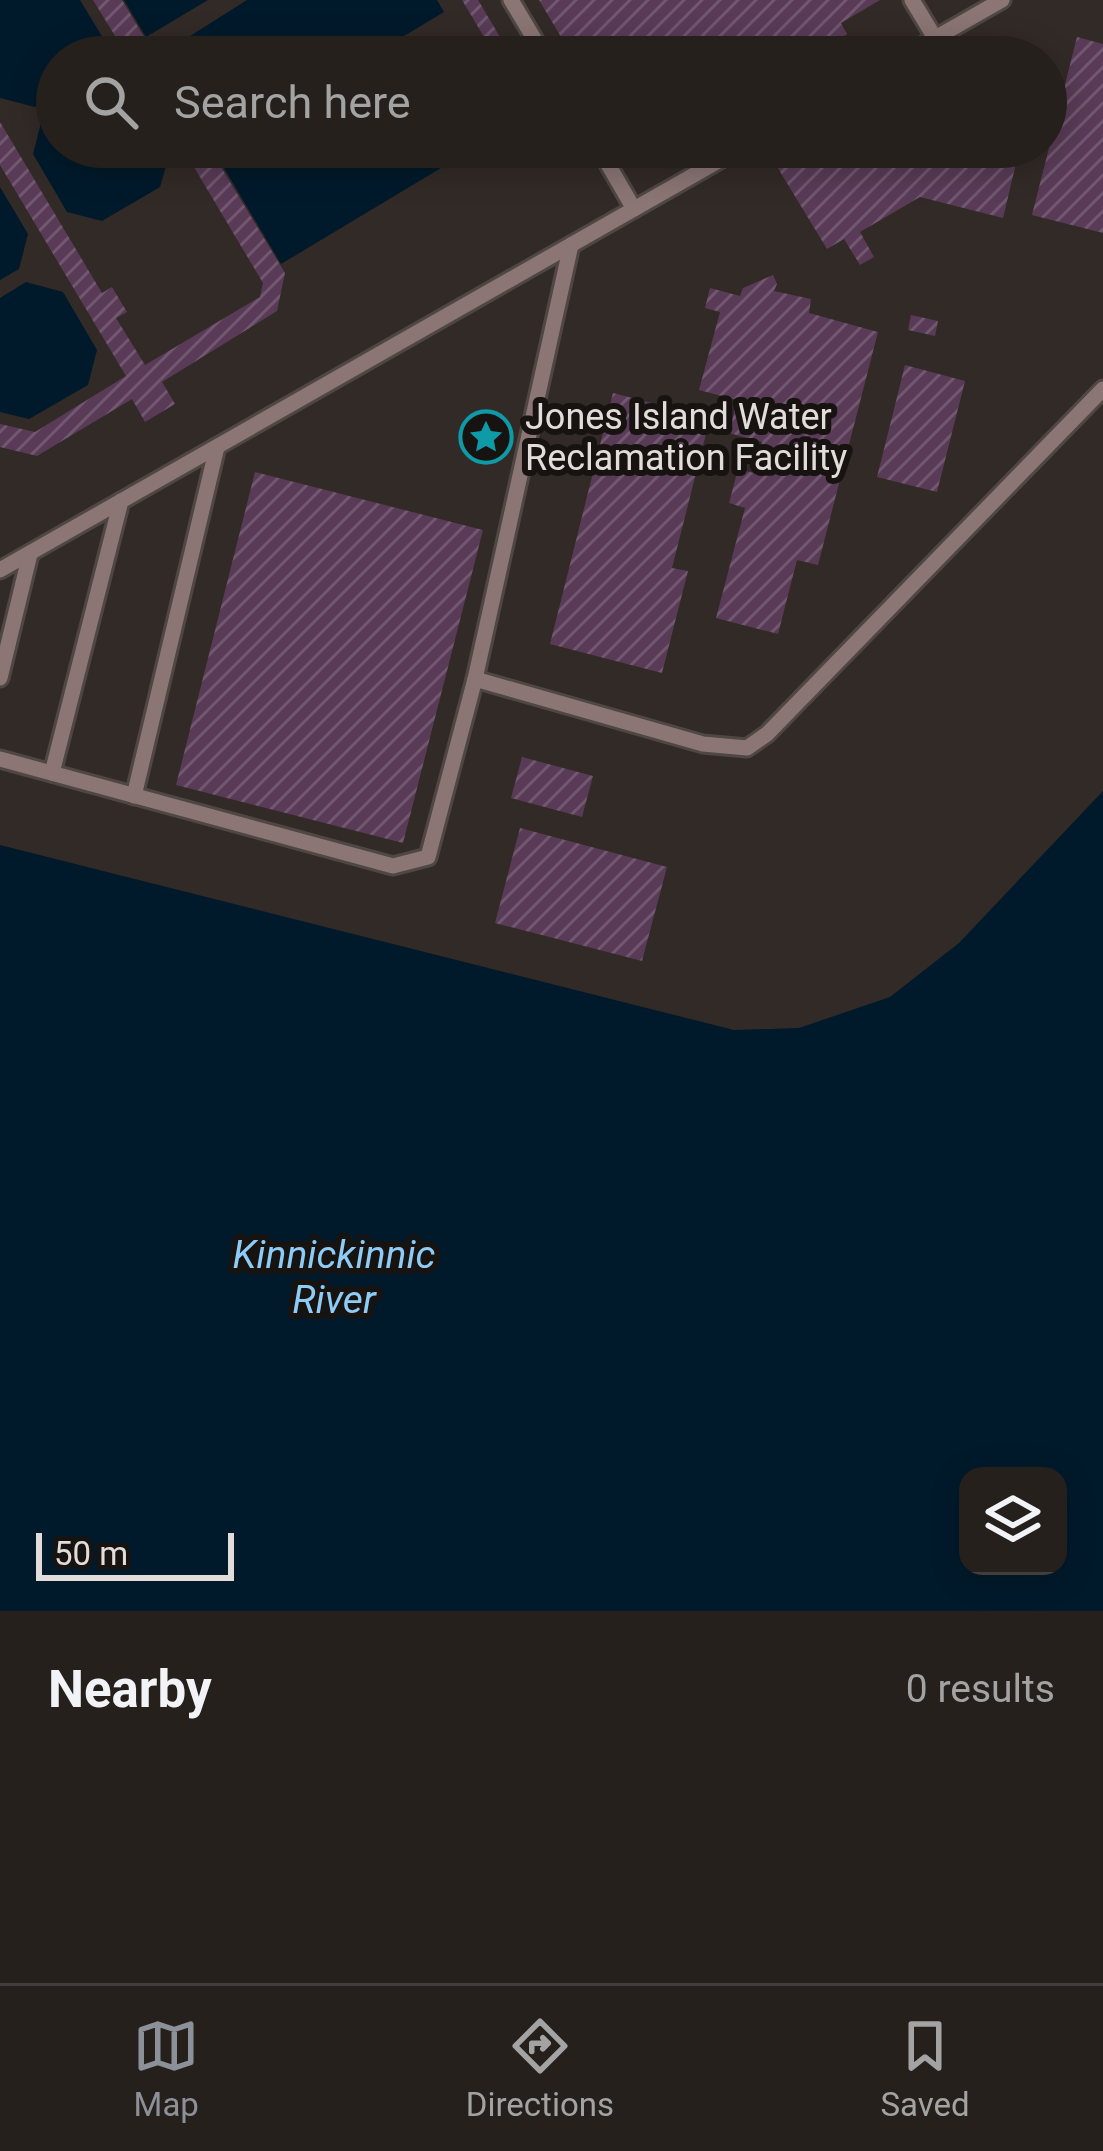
<!DOCTYPE html>
<html lang="en">
<head>
<meta charset="utf-8">
<style>
	:root { --surface:#26201c; --page:#2e2825; --text:#f1f3f6; --muted:#a4a3a3; --line:#423e3b; --accent:#8c9099 }
	body { margin:0; font-family:Roboto,sans-serif; background:var(--page); color:var(--text) }
	.controls { position:absolute; right:36px; bottom:36px; display:grid; overflow:hidden; border-radius:24px; box-shadow:0 6px 30px #0003 }
	.controls button { width:108px; height:108px; display:grid; place-items:center; padding:0; border:0; border-bottom:3px solid var(--line); background:var(--surface); color:var(--text); font:60px sans-serif }
	.scale { position:absolute; left:36px; bottom:30px; width:198px; box-sizing:border-box; padding-left:12px; border:6px solid #e2dddb; border-top:0; font-size:33px; line-height:42px; white-space:nowrap; color:#e2dddb; -webkit-text-stroke:9px #171311; paint-order:stroke }
	.list { margin:0; padding:0; list-style:none }
	h2 { display:flex; justify-content:space-between; align-items:center; height:156px; margin:0; padding:0 48px; font-size:51px }
	h2 small { font-size:39px; font-weight:400; color:var(--muted) }
	.icon { flex:none; width:66px; height:66px; fill:none; stroke:currentColor; stroke-width:2; stroke-linecap:round; stroke-linejoin:round }
	.map { position:relative; flex:none; width:1103px; height:1611px; overflow:hidden }
	.search { position:absolute; background:var(--surface); box-shadow:0 6px 30px #0003; left:36px; right:36px; top:36px; height:132px; display:flex; align-items:center; gap:30px; box-sizing:border-box; padding:0 42px; border-radius:66px; color:var(--muted); font-size:45px }
	.sheet { height:372px; background:var(--surface) }
	nav { display:flex; justify-content:space-around; align-items:center; box-sizing:border-box; height:168px; border-top:3px solid var(--line); background:var(--surface); font-size:33px; color:var(--muted) }
	nav a { display:grid; justify-items:center; gap:6px }
	nav .on { color:var(--accent) }
	.map>svg:first-child { display:block }
	.water { fill:#001a2b; fill-rule:evenodd }
	.building { fill:url(#building-hatch) }
	.lines { fill:none; stroke-linecap:round; stroke-linejoin:round }
	.service-casing { stroke:#4e4743; stroke-width:21 }
	.service { stroke:#8b7575; stroke-width:15 }
	.labels { text-anchor:middle; stroke-width:12; stroke-linejoin:round; paint-order:stroke }
	.poi-label { font-size:36px; fill:#e2dddb; stroke:#171311; text-anchor:start }
	.water-label { font-size:39px; font-style:italic; fill:#8eccf8; stroke:#171311 }
</style>
</head>
<body>
<div class="map">
<svg width="1103" height="1611" viewBox="0 0 1103 1611">
	<defs>
		<pattern id="building-hatch" width="6" height="6" patternUnits="userSpaceOnUse" patternTransform="scale(3)"><rect width="6" height="6" fill="#593b57"/><path d="M-1 1l2-2M0 6l6-6M5 7l2-2" fill="none" stroke="#71576f"/></pattern>
	</defs>
	<rect width="100%" height="100%" fill="#322a26"/>
	<g class="water">
		<polygon points="0,0 80,0 103,38 98,57 57,57 57,94 35,107 0,98"/>
		<polygon points="124,0 208,0 146,37"/>
		<polygon points="247,0 437,0 444,12 369,57 157,57"/>
		<polygon points="57,110 57,147 167,147 170,152 160,187 102,221 67,212 33,154 42,119"/>
		<polygon points="260,147 476,147 281,264 224,168"/>
		<polygon points="0,187 28,234 19,269 0,280"/>
		<polygon points="26,282 63,292 97,350 88,385 29,419 0,412 0,298"/>
		<path d="M1103 791V1611H0V845L734 1030 799 1028 890 997 959 943ZM968 1476H1058V1566H968Z"/>
	</g>
	<g class="building">
		<polygon points="93,0 122,0 156,57 128,57"/>
		<polygon points="462,0 478,0 512,57 496,57"/>
		<polygon points="539,0 880,0 841,23 847,34 814,53 817,57 573,57"/>
		<polygon points="1077,37 1103,44 1103,233 1032,215"/>
		<polygon points="0,122 102,293 112,287 127,312 116,318 145,365 260,297 263,283 182,147 209,147 285,273 277,311 162,382 175,404 145,422 132,399 37,456 0,447 0,424 35,432 126,376 0,165"/>
		<polygon points="806,147 1020,147 1003,218 920,197 860,232 874,257 860,265 844,239 827,249 776,165"/>
		<polygon points="773,275 777,284 774,291 811,299 809,313 878,332 818,565 797,560 778,634 716,618 745,508 729,503 738,469 754,473 762,442 729,433 735,408 770,414 771,409 699,390 720,312 705,308 710,288 740,296 743,288"/>
		<polygon points="911,315 938,321 935,336 908,330"/>
		<polygon points="905,365 965,381 937,492 877,477"/>
		<polygon points="613,393 710,418 672,568 688,571 662,673 550,644"/>
		<polygon points="255,472 483,530 403,843 176,785"/>
		<polygon points="522,757 593,776 582,817 511,798"/>
		<polygon points="520,828 667,867 642,961 495,923"/>
	</g>
	<g class="lines">
		<g class="service-casing">
			<g id="service">
				<polyline points="511,0 545,57"/>
				<polyline points="912,0 935,38"/>
				<polyline points="902,57 1002,0"/>
				<polyline points="598,147 634,209"/>
				<polyline points="0,570 743,147"/>
				<polyline points="0,678 30,554"/>
				<polyline points="475,679 571,245"/>
				<polyline points="0,759 393,866 428,857 475,679 703,744 747,748 767,734 1103,389"/>
				<polyline points="52,773 121,501"/>
				<polyline points="134,796 217,447"/>
			</g>
		</g>
		<use href="#service" class="service"/>
	</g>
	<defs>
		<g id="sight-ring" transform="scale(2.7)"><circle r="9.5" fill="#171311" stroke="#0f9aa8" stroke-width="1.5"/><path d="M0-6L1.8-2.2L6-1.7L2.9 1.2L3.7 5.4L0 3.3L-3.7 5.4L-2.9 1.2L-6-1.7L-1.8-2.2Z" fill="#0f9aa8"/></g>
	</defs>
	<g fill-rule="evenodd">
		<use href="#sight-ring" x="486" y="437"/>
	</g>
	<g class="labels">
		<g class="poi-label">
			<text x="525" y="429">Jones Island Water<tspan x="525" dy="41">Reclamation Facility</tspan></text>
		</g>
		<g class="water-label">
			<text x="334" y="1268">Kinnickinnic<tspan x="334" dy="45">River</tspan></text>
		</g>
	</g>
</svg>
<div class="controls">
<button><svg class="icon" aria-label="layers" viewBox="0 0 24 24"><path d="M12 4l9 5-9 5-9-5zM3 14l9 5 9-5"/></svg></button>
</div>
<div class="scale">50 m</div>
<div class="search"><svg class="icon" aria-label="search" viewBox="0 0 24 24"><circle cx="10" cy="10" r="6"/><path d="M15 15l6 6"/></svg>Search here</div>
</div>
<section class="sheet">
<h2>Nearby<small>0 results</small></h2>
<ul class="list">
</ul>
</section>
<nav>
<a class="on"><svg class="icon" aria-label="map" viewBox="0 0 24 24"><path d="M3 6l6-2 6 2 6-2v14l-6 2-6-2-6 2zM9 4v14M15 6v14"/></svg>Map</a>
<a><svg class="icon" aria-label="directions" viewBox="0 0 24 24"><path d="M12 3l9 9-9 9-9-9zM9 14v-3h6M13 9l2 2-2 2"/></svg>Directions</a>
<a><svg class="icon" aria-label="saved" viewBox="0 0 24 24"><path d="M7 4h10v16l-5-4-5 4z"/></svg>Saved</a>
</nav>
</body>
</html>
